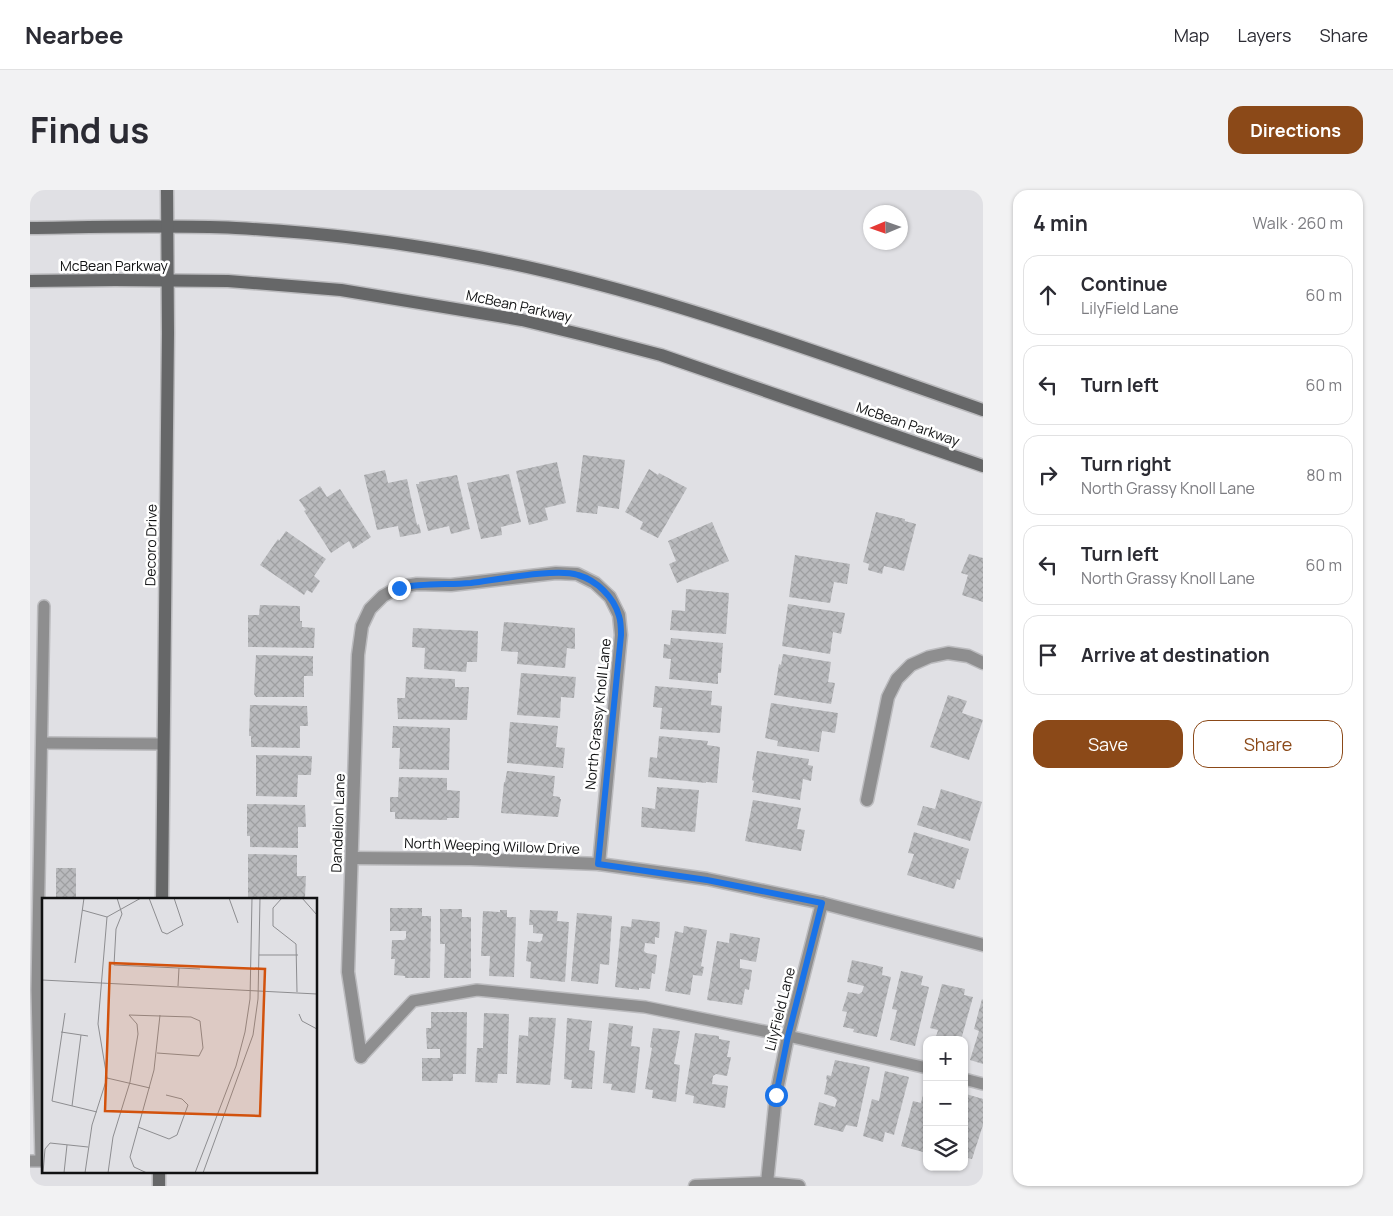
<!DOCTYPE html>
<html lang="en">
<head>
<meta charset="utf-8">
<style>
	:root { --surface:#fff; --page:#f2f2f3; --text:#2b2b33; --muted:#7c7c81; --line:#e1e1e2; --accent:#8b4918 }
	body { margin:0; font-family:Manrope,sans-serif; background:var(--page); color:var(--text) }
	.controls { position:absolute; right:15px; bottom:15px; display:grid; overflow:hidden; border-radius:10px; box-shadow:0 1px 4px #0004 }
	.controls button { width:45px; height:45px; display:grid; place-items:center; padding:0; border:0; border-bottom:1px solid var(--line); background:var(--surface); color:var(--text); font:25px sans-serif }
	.compass { position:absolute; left:833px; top:15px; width:45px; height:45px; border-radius:50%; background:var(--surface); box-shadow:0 1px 4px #0004; rotate:268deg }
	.stop { position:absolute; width:15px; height:15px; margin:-11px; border:4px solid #1a73e8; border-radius:50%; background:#fff }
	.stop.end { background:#1a73e8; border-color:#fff; box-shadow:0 1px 5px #0008 }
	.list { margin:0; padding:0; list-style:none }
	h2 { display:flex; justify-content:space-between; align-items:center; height:65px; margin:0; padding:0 20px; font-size:21px }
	h2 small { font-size:16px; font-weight:400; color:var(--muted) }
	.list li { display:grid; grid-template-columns:32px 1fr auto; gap:15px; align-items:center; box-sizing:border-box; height:80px; margin:0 10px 10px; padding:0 10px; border:1px solid var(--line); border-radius:15px }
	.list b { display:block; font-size:19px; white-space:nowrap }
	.list p { margin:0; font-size:16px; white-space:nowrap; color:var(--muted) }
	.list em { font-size:16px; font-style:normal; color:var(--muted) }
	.actions { display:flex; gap:10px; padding:15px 20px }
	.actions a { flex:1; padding:11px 0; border:1px solid var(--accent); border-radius:15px; text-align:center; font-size:18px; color:var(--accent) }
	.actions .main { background:var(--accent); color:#fff }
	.icon { flex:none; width:28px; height:28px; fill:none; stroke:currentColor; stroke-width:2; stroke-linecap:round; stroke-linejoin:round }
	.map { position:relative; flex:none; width:953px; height:996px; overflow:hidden; border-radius:15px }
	header { display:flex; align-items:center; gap:30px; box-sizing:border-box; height:70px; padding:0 25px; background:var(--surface); border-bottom:1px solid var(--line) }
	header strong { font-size:24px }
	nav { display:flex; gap:28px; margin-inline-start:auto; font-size:18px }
	.intro { display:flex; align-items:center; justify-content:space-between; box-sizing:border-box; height:120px; padding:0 30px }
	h1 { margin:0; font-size:35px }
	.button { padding:12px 22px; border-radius:15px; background:var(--accent); color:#fff; font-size:18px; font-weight:700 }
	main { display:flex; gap:30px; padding:0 30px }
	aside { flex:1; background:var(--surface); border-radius:15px; box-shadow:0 1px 4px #0004 }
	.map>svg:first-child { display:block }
	.building { fill:url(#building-cross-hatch) }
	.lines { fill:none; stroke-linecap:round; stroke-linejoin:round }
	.service-casing { stroke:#bbbbbe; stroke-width:14 }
	.minor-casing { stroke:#bbbbbe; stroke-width:15 }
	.secondary-casing { stroke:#bbbbbe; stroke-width:15 }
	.service { stroke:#8e8e8f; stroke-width:11 }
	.minor { stroke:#8e8e8f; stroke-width:12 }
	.secondary { stroke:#666768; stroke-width:12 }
	.route { stroke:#1a73e8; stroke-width:6 }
	.labels { text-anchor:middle; stroke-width:5; stroke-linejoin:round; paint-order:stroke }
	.street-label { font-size:14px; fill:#101112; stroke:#fff }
	.inset-road { fill:none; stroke:#8d8d90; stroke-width:1 }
	.view { fill:#d2520d; fill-opacity:0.15; stroke:#d2520d; stroke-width:2.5 }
	.inset-edge { fill:none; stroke:#101112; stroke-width:2.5 }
</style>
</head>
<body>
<header>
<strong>Nearbee</strong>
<nav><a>Map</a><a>Layers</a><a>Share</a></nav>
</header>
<div class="intro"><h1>Find us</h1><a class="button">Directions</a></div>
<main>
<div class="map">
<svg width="953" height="996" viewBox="0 0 953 996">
	<defs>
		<pattern id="building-cross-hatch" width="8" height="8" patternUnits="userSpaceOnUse" patternTransform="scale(1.25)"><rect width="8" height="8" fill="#b9babd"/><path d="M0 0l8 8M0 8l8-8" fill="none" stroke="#9e9fa1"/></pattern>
	</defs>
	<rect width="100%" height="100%" fill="#e0e0e4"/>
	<g class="building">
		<polygon points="553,265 595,270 589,319 568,316 567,324 546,322"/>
		<polygon points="527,272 536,313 515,318 518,330 499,335 486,281"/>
		<polygon points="619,279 628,285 629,283 657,298 628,348 610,339 613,332 595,322"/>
		<polygon points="355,280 358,293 377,289 387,335 389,334 391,343 370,347 368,336 347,340 334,285"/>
		<polygon points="479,284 491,332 471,337 472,345 451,349 437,293"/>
		<polygon points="427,285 440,339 421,344 419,336 398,341 386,294 389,294 389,292"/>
		<polygon points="290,296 297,307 310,299 341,347 323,359 319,351 301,363 274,321 276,320 269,310"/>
		<polygon points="846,322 875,329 875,331 886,334 874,381 854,376 852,384 838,380 839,374 833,372"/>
		<polygon points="682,332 699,371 647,393 639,374 646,371 638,351"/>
		<polygon points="256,341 296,369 284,386 290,391 282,403 277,400 274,405 230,375 248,349 249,351"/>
		<polygon points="939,364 953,368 953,412 932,405 938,385 931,383"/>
		<polygon points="765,365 820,374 817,394 804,392 800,413 759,407"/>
		<polygon points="656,399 699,403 696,444 640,440 642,420 655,421"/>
		<polygon points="758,414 815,423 811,444 803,442 800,464 752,456"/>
		<polygon points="230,415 270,416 270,431 272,431 272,437 285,438 284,458 218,457 218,425 229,425"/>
		<polygon points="474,432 545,438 545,459 537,458 535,478 487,474 488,462 471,461"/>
		<polygon points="383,438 448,441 447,472 437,472 436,482 394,479 395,458 382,457"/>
		<polygon points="641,448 693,453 691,483 688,483 688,494 639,489 641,469 633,468 634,454 640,455"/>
		<polygon points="753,464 801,472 798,492 805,493 801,514 744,505 749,474 751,475"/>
		<polygon points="226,465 283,466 283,486 274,486 274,507 226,507 224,504"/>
		<polygon points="491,483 546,487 544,508 531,507 530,528 487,525"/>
		<polygon points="376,487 425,489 425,497 439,497 437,530 368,529 367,508 375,508"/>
		<polygon points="625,496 682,501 681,515 692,516 690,543 630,539 632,518 623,517"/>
		<polygon points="918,505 937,511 932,523 953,530 939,570 900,557"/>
		<polygon points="741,513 808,523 805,543 792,541 789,562 747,556 748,551 735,548"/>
		<polygon points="220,515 277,516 278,536 270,536 270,558 221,557 221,546 219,546"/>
		<polygon points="480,532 528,536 526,557 535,558 533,578 477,573"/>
		<polygon points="363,536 420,538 419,580 369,579 370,558 362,558"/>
		<polygon points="629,546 678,551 677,555 690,557 687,593 676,592 676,593 618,587 620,567 627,568"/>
		<polygon points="727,561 779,569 778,575 783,576 781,591 773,589 770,610 722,602 724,591 722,590"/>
		<polygon points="226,565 282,566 281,585 268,585 267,607 226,606"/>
		<polygon points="477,581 525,586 523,606 530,607 530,609 531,609 528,627 471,623 474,592 475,592"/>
		<polygon points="369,587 417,588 417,600 430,601 429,628 417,628 417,630 365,629 365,622 360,622 360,607 368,607"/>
		<polygon points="627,597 669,600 665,642 611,637 612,617 625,619"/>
		<polygon points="911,599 952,612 940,651 887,635 893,616 905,619"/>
		<polygon points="723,610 771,618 767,639 775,640 771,661 715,651"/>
		<polygon points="217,614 275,615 276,637 268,637 268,658 220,657 220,646 217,646"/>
		<polygon points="884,642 939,659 930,690 927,689 924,699 877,685 884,664 878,663"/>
		<polygon points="218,664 267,665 267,686 276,686 275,707 218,707"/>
		<rect x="26" y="678" width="20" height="32"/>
		<polygon points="360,718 392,718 392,726 401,726 400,788 375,788 375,786 364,785 365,769 361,769 362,750 374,750 376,748 376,741 360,741"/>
		<polygon points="410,719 432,719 432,727 441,727 441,788 414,788 415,754 410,754"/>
		<polygon points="470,720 477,720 477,727 486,727 484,787 459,786 460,766 451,766 453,721 470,722"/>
		<polygon points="500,720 528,721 527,731 539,732 535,792 500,788 501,772 496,771 498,751 510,752 512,750 513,744 503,743 503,735 499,735"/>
		<polygon points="547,723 582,726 579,775 570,774 568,794 541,791"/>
		<polygon points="602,729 630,732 629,748 625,747 625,754 615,753 614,761 616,763 627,765 625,784 622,783 620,799 609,798 609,800 585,797 591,736 601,737"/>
		<polygon points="654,736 677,740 671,776 674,777 672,786 663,785 660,805 635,801 645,741 653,743"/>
		<polygon points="700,743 730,748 726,772 710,769 710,778 722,780 719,800 715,799 712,815 677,810 687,751 699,753"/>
		<polygon points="822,770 853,777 852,785 861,787 847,847 823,842 824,839 813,837 817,822 812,821 818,802 829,804 832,802 834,796 817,792"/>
		<polygon points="871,781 893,786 891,795 899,797 885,856 860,850 867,820 862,819"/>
		<polygon points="912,794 935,799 934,805 943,807 931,850 905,850 908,840 900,838"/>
		<polygon points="952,809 953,810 953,874 940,870 949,841 944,839"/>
		<polygon points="401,822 437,822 436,884 423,884 423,891 392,891 392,868 410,868 410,859 397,859 396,838 401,838"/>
		<polygon points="454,823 479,824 477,884 468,884 467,893 445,892 447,858 453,858"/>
		<polygon points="499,827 526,828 520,895 486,893 489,845 498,846"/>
		<polygon points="537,828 562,831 559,860 565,861 562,899 541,898 542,890 534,889"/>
		<polygon points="579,833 603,836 601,856 610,857 605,903 581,900 582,894 573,893"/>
		<polygon points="623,838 650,841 644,874 650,875 646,912 622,908 623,900 615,899 622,858 620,857"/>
		<polygon points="665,843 689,846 689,849 700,851 697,867 701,867 697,886 686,884 683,886 682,894 698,896 695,918 663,913 664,906 655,904"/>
		<polygon points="805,870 840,877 827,937 816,935 813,942 784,935 789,912 805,917 807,910 804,907 794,904 797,890 796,889 797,885 801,886"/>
		<polygon points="855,881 879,887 864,945 855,942 853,952 833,946 842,909 849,911"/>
		<polygon points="896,894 897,958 894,957 893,962 871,956 883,911 891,913"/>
		<polygon points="936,904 953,909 953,935 942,969 934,967 934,908"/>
	</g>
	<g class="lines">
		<g class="service-casing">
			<g id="service">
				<polyline points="12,553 133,554"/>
				<polyline points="331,867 383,811 447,800 615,817 758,846 897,878"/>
				<polyline points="934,889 953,894"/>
				<polyline points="0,971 11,971 7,800 14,416"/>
			</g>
		</g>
		<g class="minor-casing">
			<g id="minor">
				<polyline points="837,610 858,507 867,489 881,475 899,467 918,463 938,466 953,473"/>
				<polyline points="322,668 440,669 569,674 677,689 792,713 953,755"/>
				<polyline points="331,867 318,782 328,465 332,436 340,419 353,406 369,397 387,394 421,395 526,383 547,384 565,393 580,407 589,425 591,445 569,674"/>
				<polyline points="737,993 746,905 758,846 792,713"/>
				<polyline points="665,996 737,993 769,996"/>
			</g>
		</g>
		<g class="secondary-casing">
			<g id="secondary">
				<path d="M0 38C69 37 138 35 206 38 280 42 354 50 426 63 607 94 780 160 953 220"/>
				<polyline points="0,91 85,90 198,91 311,100 492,130 562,147 631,165 953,276"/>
				<polyline points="132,710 138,143 137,0"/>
				<polyline points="129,996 129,982"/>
			</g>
		</g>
		<use href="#service" class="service"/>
		<use href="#minor" class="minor"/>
		<use href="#secondary" class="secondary"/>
	</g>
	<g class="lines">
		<path class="route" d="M369 398C393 393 417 395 441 393 466 390 526 378 548 385 566 390 584 407 589 426 591 432 591 439 591 445L568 674 677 690 792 713 758 846 746 905"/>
	</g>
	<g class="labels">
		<g class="street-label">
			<text x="84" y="81">McBean Parkway</text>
			<text transform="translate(489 116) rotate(12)" y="5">McBean Parkway</text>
			<text transform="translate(878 234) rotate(19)" y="5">McBean Parkway</text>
			<text transform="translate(121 355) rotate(-89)" y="5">Decoro Drive</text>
			<text transform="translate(568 524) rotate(-84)" y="5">North Grassy Knoll Lane</text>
			<text transform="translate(308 633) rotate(-88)" y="5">Dandelion Lane</text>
			<text transform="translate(462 656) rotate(2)" y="5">North Weeping Willow Drive</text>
			<text transform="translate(750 819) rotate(-76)" y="5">LilyField Lane</text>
		</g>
	</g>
	<g transform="translate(12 708)">
		<rect width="275" height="275" fill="#e0e0e4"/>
		<path class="inset-road" d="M75 0 80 16 74 31 72 67 158 71M107 0 120 34 125 36 141 27 132 0M187 0 196 25M240 0 231 10V28L254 46 255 94M260 0 275 17M40 12 65 19M65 19 99 0M217 57H256M33 65 42 0M0 82 275 96M136 88 137 70M23 115 10 203 55 214M257 116 260 123 275 131M87 117 149 119 158 123 161 150 157 158 115 155M19 134 46 138M65 180 108 190M30 208 39 137M96 229 127 241 135 237 146 207 140 201 124 197M1 275 3 251 8 245 46 249M22 275 25 247M43 275 50 227 65 180 56 126 65 19M66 275 71 239 88 184 96 136 95 126 87 117M105 275 92 269 88 259 112 172 118 117M153 275 194 168 203 134 208 101 210 0M161 275 211 137 216 101 218 0"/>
		<path class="view" d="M68 65 223 71 218 218 63 213Z"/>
		<rect width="275" height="275" class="inset-edge"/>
	</g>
</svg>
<div class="controls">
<button>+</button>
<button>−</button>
<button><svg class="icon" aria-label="layers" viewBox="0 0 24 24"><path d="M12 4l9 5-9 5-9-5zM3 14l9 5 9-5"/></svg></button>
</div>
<svg class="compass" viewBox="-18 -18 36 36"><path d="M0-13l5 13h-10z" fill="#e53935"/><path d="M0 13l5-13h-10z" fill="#7c7c81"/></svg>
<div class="stop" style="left:746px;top:905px"></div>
<div class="stop end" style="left:369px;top:398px"></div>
</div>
<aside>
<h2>4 min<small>Walk · 260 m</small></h2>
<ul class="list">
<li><svg class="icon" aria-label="ahead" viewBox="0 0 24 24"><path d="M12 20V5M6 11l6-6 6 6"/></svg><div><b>Continue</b><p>LilyField Lane</p></div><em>60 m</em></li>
<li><svg class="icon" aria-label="left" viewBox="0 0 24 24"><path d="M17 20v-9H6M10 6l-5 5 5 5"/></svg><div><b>Turn left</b></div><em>60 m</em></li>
<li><svg class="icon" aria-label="right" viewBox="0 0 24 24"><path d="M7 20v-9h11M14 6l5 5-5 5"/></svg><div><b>Turn right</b><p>North Grassy Knoll Lane</p></div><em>80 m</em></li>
<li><svg class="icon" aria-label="left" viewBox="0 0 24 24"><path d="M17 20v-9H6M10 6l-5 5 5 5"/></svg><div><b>Turn left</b><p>North Grassy Knoll Lane</p></div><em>60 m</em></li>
<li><svg class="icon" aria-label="arrive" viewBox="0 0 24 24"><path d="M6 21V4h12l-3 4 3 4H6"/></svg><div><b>Arrive at destination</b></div></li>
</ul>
<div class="actions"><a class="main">Save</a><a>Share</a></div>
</aside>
</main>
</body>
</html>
